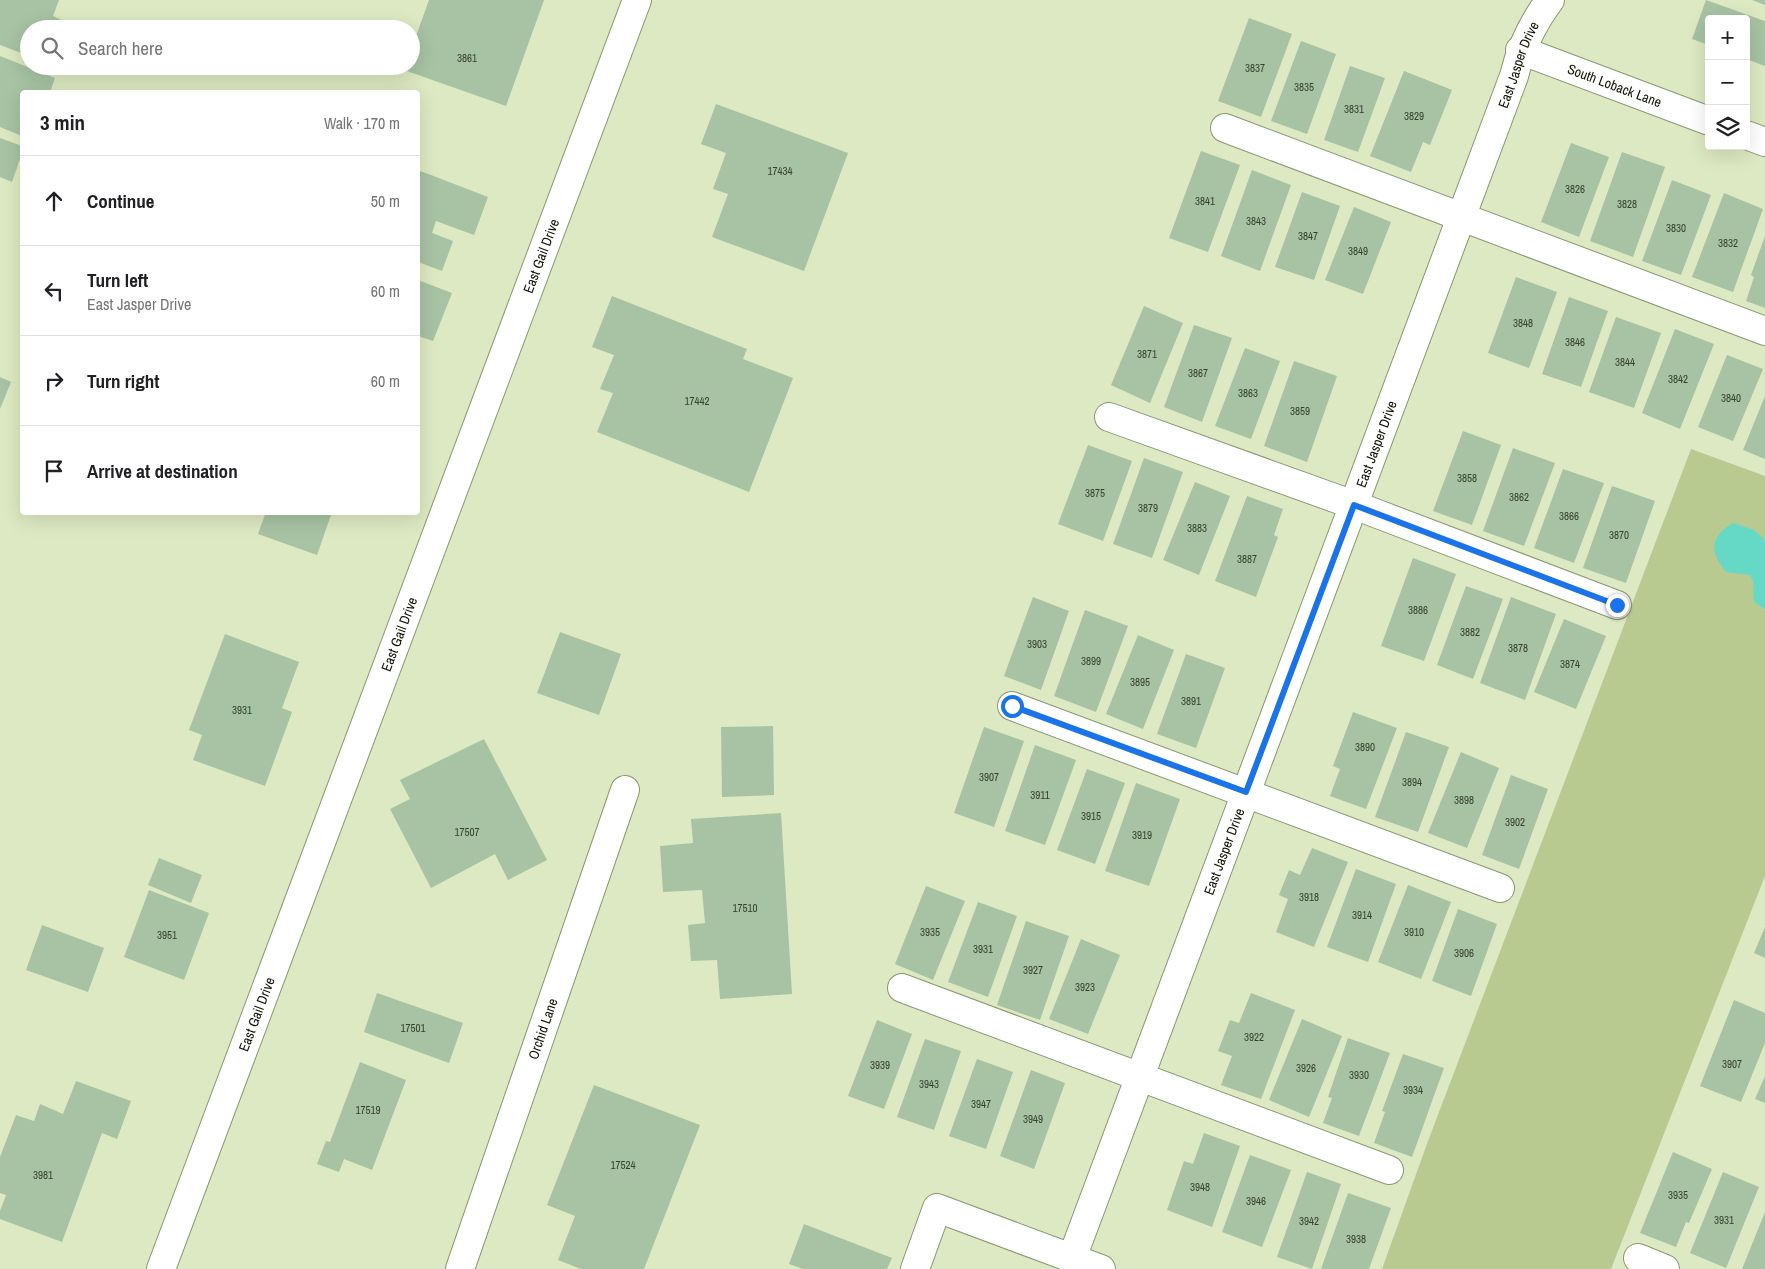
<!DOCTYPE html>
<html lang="en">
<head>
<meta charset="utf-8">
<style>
	:root { --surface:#fff; --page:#f6f6f6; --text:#202124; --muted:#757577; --line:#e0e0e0 }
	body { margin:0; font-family:"Archivo Narrow",sans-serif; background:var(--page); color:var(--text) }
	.controls { position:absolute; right:15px; top:15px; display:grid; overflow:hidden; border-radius:5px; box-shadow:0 5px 20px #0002 }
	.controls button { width:45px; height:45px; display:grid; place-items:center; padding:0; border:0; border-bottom:1px solid var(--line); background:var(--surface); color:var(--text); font:25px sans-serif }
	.stop { position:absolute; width:15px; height:15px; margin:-11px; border:4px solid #1a73e8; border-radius:50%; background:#fff }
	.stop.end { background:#1a73e8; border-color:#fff; box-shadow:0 1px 5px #0008 }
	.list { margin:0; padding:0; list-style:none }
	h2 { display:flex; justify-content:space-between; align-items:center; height:65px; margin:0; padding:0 20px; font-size:21px }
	h2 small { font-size:16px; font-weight:400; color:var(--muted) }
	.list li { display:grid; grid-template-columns:32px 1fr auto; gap:15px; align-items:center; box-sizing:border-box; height:90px; padding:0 20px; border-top:1px solid var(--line) }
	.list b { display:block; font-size:19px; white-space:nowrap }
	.list p { margin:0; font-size:16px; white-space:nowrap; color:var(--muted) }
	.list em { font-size:16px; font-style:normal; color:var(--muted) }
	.icon { flex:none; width:28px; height:28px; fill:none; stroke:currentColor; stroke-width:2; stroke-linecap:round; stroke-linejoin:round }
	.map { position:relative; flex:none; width:1765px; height:1269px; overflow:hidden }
	.search { position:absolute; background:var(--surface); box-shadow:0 5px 20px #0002; left:20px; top:20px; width:400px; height:55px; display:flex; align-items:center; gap:12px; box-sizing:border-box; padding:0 18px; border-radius:28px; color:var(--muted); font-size:19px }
	.panel { position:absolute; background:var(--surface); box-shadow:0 5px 20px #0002; left:20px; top:90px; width:400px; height:425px; border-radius:5px }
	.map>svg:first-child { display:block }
	.green { fill:#b8ca8f }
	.water { fill:#65d8c6 }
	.building { fill:#a7c3a3 }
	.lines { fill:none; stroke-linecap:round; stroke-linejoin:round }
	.minor-casing { stroke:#8b9671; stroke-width:30 }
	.minor { stroke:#fff; stroke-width:28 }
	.route { stroke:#1a73e8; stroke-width:6 }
	.labels { text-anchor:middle; stroke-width:4; stroke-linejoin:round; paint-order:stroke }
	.number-label { font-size:11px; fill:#36402e }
	.street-label { font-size:14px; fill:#111507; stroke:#fff }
</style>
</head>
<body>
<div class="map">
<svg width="1765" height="1269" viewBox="0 0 1765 1269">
	<rect width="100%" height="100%" fill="#dde9c2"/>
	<polygon class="green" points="1691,449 1765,476 1765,876 1611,1269 1382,1269 1428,1141"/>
	<path class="water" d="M1733 523 1754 530 1765 540V609L1754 602 1753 581 1750 575 1726 572C1710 552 1709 537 1733 523Z"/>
	<g class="building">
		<polygon points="0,0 59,0 53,16 67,22 64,29 29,29 29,56 0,45"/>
		<polygon points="429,0 544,0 506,106 404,70 406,66 411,66 411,50"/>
		<polygon points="1706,0 1765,21 1765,66 1746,59 1746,19 1709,19 1709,45 1692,39"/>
		<polygon points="1752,0 1765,0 1765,5"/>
		<polygon points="1249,18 1292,34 1261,117 1218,101"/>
		<polygon points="1301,41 1336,54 1307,134 1271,121"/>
		<polygon points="0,56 55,78 50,92 22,92 22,136 0,127"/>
		<polygon points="1350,66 1385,78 1358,152 1324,140"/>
		<polygon points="1404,71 1452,90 1430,145 1423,142 1411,172 1370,156"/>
		<polygon points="716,104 848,153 804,271 712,237 728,194 713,189 726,153 701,144"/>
		<polygon points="0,138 22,146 22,153 12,182 0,177"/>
		<polygon points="1571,143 1609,157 1579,237 1541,222"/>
		<polygon points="1201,151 1240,165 1208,252 1169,238"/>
		<polygon points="1622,152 1665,167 1633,257 1590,241"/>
		<polygon points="418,170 488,197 474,235 436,221 432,233 453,241 442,271 418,262"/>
		<polygon points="1252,170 1291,185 1260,271 1221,256"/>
		<polygon points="1672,180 1711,195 1681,275 1642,261"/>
		<polygon points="1302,192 1340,206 1314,280 1275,267"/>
		<polygon points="1724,193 1763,209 1733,292 1692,277"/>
		<polygon points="1354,207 1391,222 1363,294 1325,280"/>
		<polygon points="1765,236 1765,308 1746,301 1754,277 1751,275"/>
		<polygon points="1516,277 1557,292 1529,368 1488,353"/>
		<polygon points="418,280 452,293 433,341 418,336"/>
		<polygon points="612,296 747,349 743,359 793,378 749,492 597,432 613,393 600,389 614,355 592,347"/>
		<polygon points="1569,297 1608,311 1581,387 1542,374"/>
		<polygon points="1144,306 1183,323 1150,403 1111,385"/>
		<polygon points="1616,317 1661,333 1634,408 1589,392"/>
		<polygon points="1194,325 1232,338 1202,422 1164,407"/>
		<polygon points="1675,329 1714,344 1680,429 1642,413"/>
		<polygon points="1245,348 1280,361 1251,439 1215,426"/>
		<polygon points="1727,355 1763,369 1733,441 1698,427"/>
		<polygon points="1294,361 1337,376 1307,462 1264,446"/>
		<polygon points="0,377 11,382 0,409"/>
		<polygon points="1765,396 1765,459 1743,450"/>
		<polygon points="1463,431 1501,445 1472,525 1433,511"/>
		<polygon points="1088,445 1132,461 1103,541 1058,524"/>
		<polygon points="1513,448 1555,463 1524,546 1483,531"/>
		<polygon points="1144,458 1183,472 1152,558 1113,544"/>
		<polygon points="1563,469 1604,483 1574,563 1534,548"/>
		<polygon points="1195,482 1230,496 1199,575 1163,560"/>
		<polygon points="1612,486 1655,501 1626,583 1583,568"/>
		<polygon points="1247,496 1283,509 1274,535 1278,537 1256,597 1215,581"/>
		<polygon points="266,512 332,512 317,555 258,534"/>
		<polygon points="1413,558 1456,574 1424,661 1381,646"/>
		<polygon points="1466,586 1503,599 1473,679 1437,665"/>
		<polygon points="1033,597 1069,611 1041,690 1004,676"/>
		<polygon points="1511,597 1556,614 1525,700 1480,683"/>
		<polygon points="1085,610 1128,626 1096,712 1054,696"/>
		<polygon points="1564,619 1606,636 1576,709 1534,692"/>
		<polygon points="560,632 621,654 599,715 537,693"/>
		<polygon points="225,634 299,662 282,708 292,712 265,786 193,760 202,735 189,730"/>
		<polygon points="1138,635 1174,650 1143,729 1106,714"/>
		<polygon points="1186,654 1225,668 1196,748 1157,734"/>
		<polygon points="1353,712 1397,728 1366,809 1330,796 1340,769 1333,766"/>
		<polygon points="773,726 774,795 722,797 721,727"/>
		<polygon points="984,727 1024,741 994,827 954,813"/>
		<polygon points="1406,732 1449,747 1418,832 1375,817"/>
		<polygon points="484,739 547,860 508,880 495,854 431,888 390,809 410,799 400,780"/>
		<polygon points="1035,745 1076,760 1045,845 1005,831"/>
		<polygon points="1461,752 1499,768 1467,848 1428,833"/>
		<polygon points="1087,769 1125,783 1095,864 1057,850"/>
		<polygon points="1511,775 1548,789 1519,869 1482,855"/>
		<polygon points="1136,783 1180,799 1149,886 1105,871"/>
		<polygon points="781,813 792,994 720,999 717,960 691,961 688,925 705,923 702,890 663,892 660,846 693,843 691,819"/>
		<polygon points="1312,848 1348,862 1314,947 1276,932 1288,899 1279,895 1289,870 1300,875"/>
		<polygon points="159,858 202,875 191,903 148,885"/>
		<polygon points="1356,869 1396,884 1368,962 1327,947"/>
		<polygon points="1408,885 1451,902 1421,979 1378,962"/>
		<polygon points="926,886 965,901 933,980 895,964"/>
		<polygon points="149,890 209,913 184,980 124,957"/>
		<polygon points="978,902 1017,916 988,997 948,982"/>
		<polygon points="1458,909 1497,924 1471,996 1432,981"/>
		<polygon points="1026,921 1069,936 1040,1020 997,1005"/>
		<polygon points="42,925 104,948 88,992 26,970"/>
		<polygon points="1765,927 1765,958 1754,953"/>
		<polygon points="1081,939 1120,955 1088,1034 1049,1019"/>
		<polygon points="377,993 463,1023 449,1063 364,1032"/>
		<polygon points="1251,993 1295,1010 1261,1099 1221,1085 1232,1056 1218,1051 1230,1020 1239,1023"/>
		<polygon points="1734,1000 1765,1013 1765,1043 1741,1102 1700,1086"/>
		<polygon points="1302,1019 1342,1036 1309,1117 1269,1100"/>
		<polygon points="877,1020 912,1034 884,1109 848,1096"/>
		<polygon points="1348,1038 1390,1053 1359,1136 1323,1123 1332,1098 1328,1097"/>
		<polygon points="925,1039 961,1051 934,1130 897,1117"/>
		<polygon points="1403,1054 1444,1068 1412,1157 1374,1143 1385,1112 1382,1111"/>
		<polygon points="977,1059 1013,1072 986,1149 949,1136"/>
		<polygon points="360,1062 406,1080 372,1170 344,1159 339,1172 317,1164 326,1141 330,1142"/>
		<polygon points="1031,1070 1065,1083 1034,1169 1000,1156"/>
		<polygon points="1765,1076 1765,1103 1755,1099"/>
		<polygon points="76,1081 131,1101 117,1139 102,1133 62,1242 0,1219 0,1211 6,1195 0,1193 0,1157 16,1115 34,1121 40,1104 63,1114"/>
		<polygon points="594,1085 700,1125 644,1269 581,1269 558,1260 575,1216 547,1205"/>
		<polygon points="1204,1133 1240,1146 1212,1227 1167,1210 1184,1161 1193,1164"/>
		<polygon points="1673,1152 1712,1169 1689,1223 1686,1222 1676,1247 1640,1233"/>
		<polygon points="1250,1155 1291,1170 1262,1247 1222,1232"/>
		<polygon points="1307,1172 1341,1184 1312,1269 1277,1257"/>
		<polygon points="1723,1172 1759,1187 1726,1268 1690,1253"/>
		<polygon points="1348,1193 1391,1208 1369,1269 1321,1269"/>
		<polygon points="1765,1212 1765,1269 1742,1269"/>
		<polygon points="804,1224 892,1258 887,1269 803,1269 789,1264"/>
	</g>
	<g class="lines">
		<g class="minor-casing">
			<g id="minor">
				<path id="s1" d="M1520 50 1709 121"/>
				<polyline points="1225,128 1765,331"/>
				<polyline points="1746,135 1765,142"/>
				<polyline points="1109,417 1354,505 1617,605"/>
				<polyline points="1012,706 1500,888"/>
				<polyline points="902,988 1389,1170"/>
				<path id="s2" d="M1072 1258 1514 76C1521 47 1532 24 1550 0"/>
				<polyline points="1638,1258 1665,1269"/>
				<path id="s3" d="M161 1269 637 0"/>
				<path id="s4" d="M460 1269 625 790"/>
				<polyline points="915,1269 937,1208 1101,1269"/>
			</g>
		</g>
		<use href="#minor" class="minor"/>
	</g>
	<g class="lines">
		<polyline class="route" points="1012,706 1246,792 1354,505 1617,605"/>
	</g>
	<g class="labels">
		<g class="number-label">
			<text x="467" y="62">3861</text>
			<text x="1255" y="72">3837</text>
			<text x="1304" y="91">3835</text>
			<text x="1354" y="113">3831</text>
			<text x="1414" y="120">3829</text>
			<text x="780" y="175">17434</text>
			<text x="1575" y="193">3826</text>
			<text x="1205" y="205">3841</text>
			<text x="1627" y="208">3828</text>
			<text x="1256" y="225">3843</text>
			<text x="1676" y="232">3830</text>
			<text x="1308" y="240">3847</text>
			<text x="1728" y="247">3832</text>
			<text x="1358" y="255">3849</text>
			<text x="1523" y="327">3848</text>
			<text x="1575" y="346">3846</text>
			<text x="1147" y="358">3871</text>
			<text x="1625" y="366">3844</text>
			<text x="1198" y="377">3867</text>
			<text x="1678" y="383">3842</text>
			<text x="1248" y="397">3863</text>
			<text x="1731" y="402">3840</text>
			<text x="697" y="405">17442</text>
			<text x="1300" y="415">3859</text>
			<text x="1467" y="482">3858</text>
			<text x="1095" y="497">3875</text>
			<text x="1519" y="501">3862</text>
			<text x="1148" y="512">3879</text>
			<text x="1569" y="520">3866</text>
			<text x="1197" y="532">3883</text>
			<text x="1619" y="539">3870</text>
			<text x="1247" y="563">3887</text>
			<text x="1418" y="614">3886</text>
			<text x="1470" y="636">3882</text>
			<text x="1037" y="648">3903</text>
			<text x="1518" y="652">3878</text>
			<text x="1091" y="665">3899</text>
			<text x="1570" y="668">3874</text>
			<text x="1140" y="686">3895</text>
			<text x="1191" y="705">3891</text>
			<text x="242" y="714">3931</text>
			<text x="1365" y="751">3890</text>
			<text x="989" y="781">3907</text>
			<text x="1412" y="786">3894</text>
			<text x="1040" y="799">3911</text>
			<text x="1464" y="804">3898</text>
			<text x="1091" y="820">3915</text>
			<text x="1515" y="826">3902</text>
			<text x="467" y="836">17507</text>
			<text x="1142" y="839">3919</text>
			<text x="1309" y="901">3918</text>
			<text x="745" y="912">17510</text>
			<text x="1362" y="919">3914</text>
			<text x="930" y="936">3935</text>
			<text x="1414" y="936">3910</text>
			<text x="167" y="939">3951</text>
			<text x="983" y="953">3931</text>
			<text x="1464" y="957">3906</text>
			<text x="1033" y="974">3927</text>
			<text x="1085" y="991">3923</text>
			<text x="413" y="1032">17501</text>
			<text x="1254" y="1041">3922</text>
			<text x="1732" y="1068">3907</text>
			<text x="880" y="1069">3939</text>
			<text x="1306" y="1072">3926</text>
			<text x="1359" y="1079">3930</text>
			<text x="929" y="1088">3943</text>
			<text x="1413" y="1094">3934</text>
			<text x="981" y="1108">3947</text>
			<text x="368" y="1114">17519</text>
			<text x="1033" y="1123">3949</text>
			<text x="623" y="1169">17524</text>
			<text x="43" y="1179">3981</text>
			<text x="1200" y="1191">3948</text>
			<text x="1678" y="1199">3935</text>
			<text x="1256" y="1205">3946</text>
			<text x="1724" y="1224">3931</text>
			<text x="1309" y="1225">3942</text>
			<text x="1356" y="1243">3938</text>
		</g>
		<g class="street-label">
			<text dy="5" stroke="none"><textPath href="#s2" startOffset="1274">East Jasper Drive</textPath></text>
			<text dy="5" stroke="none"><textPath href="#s1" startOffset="101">South Loback Lane</textPath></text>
			<text dy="5" stroke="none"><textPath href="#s3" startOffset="1082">East Gail Drive</textPath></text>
			<text dy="5" stroke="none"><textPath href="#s2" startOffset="869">East Jasper Drive</textPath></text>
			<text dy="5" stroke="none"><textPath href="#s3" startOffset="678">East Gail Drive</textPath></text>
			<text dy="5" stroke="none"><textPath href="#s2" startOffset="434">East Jasper Drive</textPath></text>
			<text dy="5" stroke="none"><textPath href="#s3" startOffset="272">East Gail Drive</textPath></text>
			<text dy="5" stroke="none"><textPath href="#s4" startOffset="254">Orchid Lane</textPath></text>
		</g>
	</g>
</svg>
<div class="controls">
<button>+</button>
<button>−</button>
<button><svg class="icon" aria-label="layers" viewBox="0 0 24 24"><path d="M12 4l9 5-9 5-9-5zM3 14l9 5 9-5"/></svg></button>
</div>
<div class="stop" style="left:1012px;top:706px"></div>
<div class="stop end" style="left:1617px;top:605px"></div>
<div class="search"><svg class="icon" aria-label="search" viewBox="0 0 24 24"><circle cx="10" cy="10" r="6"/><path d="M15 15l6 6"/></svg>Search here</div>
<section class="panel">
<h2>3 min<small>Walk · 170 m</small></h2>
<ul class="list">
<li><svg class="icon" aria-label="ahead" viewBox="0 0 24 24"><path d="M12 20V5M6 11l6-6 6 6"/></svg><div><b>Continue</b></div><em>50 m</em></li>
<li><svg class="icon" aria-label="left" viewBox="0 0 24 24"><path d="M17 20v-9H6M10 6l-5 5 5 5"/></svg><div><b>Turn left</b><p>East Jasper Drive</p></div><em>60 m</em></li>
<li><svg class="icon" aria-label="right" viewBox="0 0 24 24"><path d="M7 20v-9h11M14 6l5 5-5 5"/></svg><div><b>Turn right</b></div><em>60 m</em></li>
<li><svg class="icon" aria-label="arrive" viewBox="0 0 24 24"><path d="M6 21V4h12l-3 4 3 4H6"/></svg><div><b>Arrive at destination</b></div></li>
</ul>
</section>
</div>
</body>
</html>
